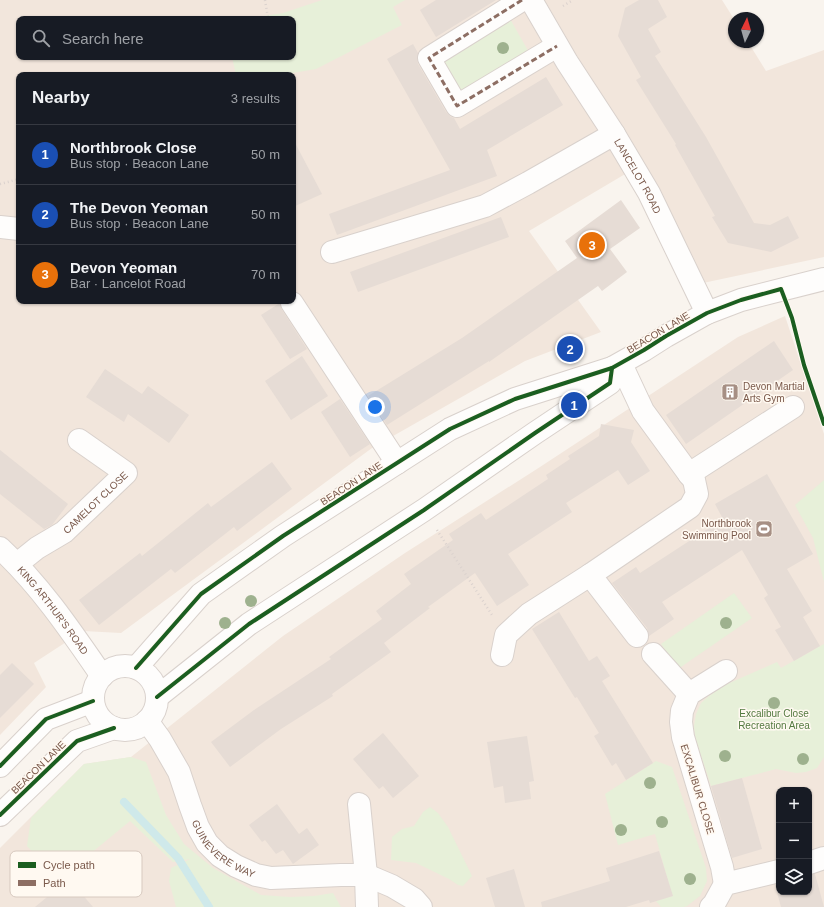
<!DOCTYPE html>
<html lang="en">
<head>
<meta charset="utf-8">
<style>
	:root { --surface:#171b24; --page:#242831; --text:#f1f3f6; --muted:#9ea1a6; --line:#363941; --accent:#8c9099 }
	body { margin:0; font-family:Helvetica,sans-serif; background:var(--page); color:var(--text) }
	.controls { position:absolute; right:12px; bottom:12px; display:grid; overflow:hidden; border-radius:8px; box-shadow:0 1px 3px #0004 }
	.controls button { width:36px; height:36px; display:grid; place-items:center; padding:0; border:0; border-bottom:1px solid var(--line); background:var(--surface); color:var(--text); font:20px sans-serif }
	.compass { position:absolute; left:728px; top:12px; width:36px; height:36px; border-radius:50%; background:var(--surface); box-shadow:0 1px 3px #0004; rotate:5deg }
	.you { position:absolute; left:375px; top:407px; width:14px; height:14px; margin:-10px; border:3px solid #fff; border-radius:50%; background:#1a73e8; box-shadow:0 0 0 6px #1a73e833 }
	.badge { display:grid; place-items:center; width:26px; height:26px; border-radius:50%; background:var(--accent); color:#fff; font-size:13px; font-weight:700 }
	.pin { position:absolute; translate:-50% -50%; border:2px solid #fff; box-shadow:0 1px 4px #0006 }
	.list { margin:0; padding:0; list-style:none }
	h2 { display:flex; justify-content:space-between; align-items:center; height:52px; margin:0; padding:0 16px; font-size:17px }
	h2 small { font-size:13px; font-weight:400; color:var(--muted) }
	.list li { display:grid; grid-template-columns:26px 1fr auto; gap:12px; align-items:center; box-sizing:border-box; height:60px; padding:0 16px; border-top:1px solid var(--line) }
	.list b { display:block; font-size:15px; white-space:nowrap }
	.list p { margin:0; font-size:13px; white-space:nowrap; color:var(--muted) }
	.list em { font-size:13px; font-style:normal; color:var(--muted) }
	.icon { flex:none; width:22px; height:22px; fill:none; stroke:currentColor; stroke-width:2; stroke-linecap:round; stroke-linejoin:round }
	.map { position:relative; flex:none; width:824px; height:907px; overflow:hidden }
	.search { position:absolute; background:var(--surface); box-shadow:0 1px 3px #0004; left:16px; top:16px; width:280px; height:44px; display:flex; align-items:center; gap:10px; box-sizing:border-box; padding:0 14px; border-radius:8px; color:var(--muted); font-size:15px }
	.panel { position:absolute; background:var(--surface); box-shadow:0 1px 3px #0004; left:16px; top:72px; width:280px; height:232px; border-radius:8px }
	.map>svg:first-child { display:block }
	.residential { fill:#f2e6dc; fill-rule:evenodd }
	.green { fill:#e7f0d9 }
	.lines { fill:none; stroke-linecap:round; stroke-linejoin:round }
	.stream { stroke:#cfe9ea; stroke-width:8 }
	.building { fill:#e6dcd5 }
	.minor-casing { stroke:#d9d1cc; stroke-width:24 }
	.path { stroke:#dbd2ce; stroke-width:2.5; stroke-dasharray:1 3; stroke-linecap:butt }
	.minor { stroke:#fefdfc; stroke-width:22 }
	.quiet { stroke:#8d6e63; stroke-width:3; stroke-dasharray:6 3; stroke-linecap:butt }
	.cycleway-casing { stroke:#fff9f1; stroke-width:6 }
	.cycleway { stroke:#1b5e20; stroke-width:4 }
	.tree { fill:#9eb18e }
	.labels { text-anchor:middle; stroke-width:3; stroke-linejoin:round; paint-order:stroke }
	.street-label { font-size:10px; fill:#7a594b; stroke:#fff9f1 }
	.poi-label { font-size:10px; fill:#7a594b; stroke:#fff9f1; text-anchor:start }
	.park-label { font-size:10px; fill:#547a40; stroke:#fff9f1 }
	.key { fill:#fff9f1; stroke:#d7c9bf; stroke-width:1 }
	.key-label { font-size:11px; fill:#7a594b }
</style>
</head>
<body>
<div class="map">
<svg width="824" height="907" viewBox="0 0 824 907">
	<rect width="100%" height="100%" fill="#f9f4ee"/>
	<g class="residential">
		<path d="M0 0H722L734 19V42H748L766 71 824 50V257L703 283 637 167 529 231 601 332 525 361 372 448 121 633 83 631 34 663 46 687 0 735ZM19 19H293V57H19ZM19 75H293V301H19Z"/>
		<path d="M785 316 824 434V907H0V848L84 764 131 757 283 636 405 553 540 467 738 337ZM779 790H809V892H779Z"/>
	</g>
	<g class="green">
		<polygon points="322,0 405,0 393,7 402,25 316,69 281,75 236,75 232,57 293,57 293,19 244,19 283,13"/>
		<polygon points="509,17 531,56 458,99 435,59"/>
		<polygon points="824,480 824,582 813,538 795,505"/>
		<polygon points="734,593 752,618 678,669 661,644"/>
		<polygon points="824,644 824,757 817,768 806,772 796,773 776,769 711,786 695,737 694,726 696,714 701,703 709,696 725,685 777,662 781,668"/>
		<polygon points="131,757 146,762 166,815 184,844 213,868 261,895 290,897 314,896 333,893 341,907 176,907 169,881 171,868 190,859 173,862 130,821 67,873 47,868 27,846 31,818 84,764"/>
		<polygon points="656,761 672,767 706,868 707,881 700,896 687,906 684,907 661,907 656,901 672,896 655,834 618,845 605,794"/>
		<polygon points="430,807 438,813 448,827 472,876 463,886 458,885 449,879 416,863 391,860 392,837 402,829 414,826 423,812"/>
	</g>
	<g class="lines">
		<polyline class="stream" points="124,802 178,858 209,907"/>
	</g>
	<g class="building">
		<polygon points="436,0 496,0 436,37 420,10"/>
		<polygon points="639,0 658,0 667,17 648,29 661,52 655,56 706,137 754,223 770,225 788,216 799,238 771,252 728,243 712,217 715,216 675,145 676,144 636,80 641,77 618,36 625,8"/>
		<polygon points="413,44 418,53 417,59 418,64 446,112 451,117 454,118 460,129 546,77 563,105 487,150 497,176 337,235 329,214 450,170 387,59"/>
		<polygon points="293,139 322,194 293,207"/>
		<polygon points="621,200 640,228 610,249 627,272 602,291 598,286 489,362 489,361 387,425 368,396 462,338 577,258 565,241"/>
		<polygon points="501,217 509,237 358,292 350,272"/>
		<polygon points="280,303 282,310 307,349 290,359 261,315"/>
		<polygon points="774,341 793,370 686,444 666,415"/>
		<polygon points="302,356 328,396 291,420 265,381"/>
		<polygon points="105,369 142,394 148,386 189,415 169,443 128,414 124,422 86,397"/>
		<polygon points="340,399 370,444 350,457 321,412"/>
		<polygon points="601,424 634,430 631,442 650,471 628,485 618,470 566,503 572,512 508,554 529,585 497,606 475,573 428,607 430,608 384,643 391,652 332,694 333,696 281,729 230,767 211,742 254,710 331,659 329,657 382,619 376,611 411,584 404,574 453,540 449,534 481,513 486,520 548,479 546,475 570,459 568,456 599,436"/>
		<polygon points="0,450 68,504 52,525 44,529 0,494"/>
		<polygon points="272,462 292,489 237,531 234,527 175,573 171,569 99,625 79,600 140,553 142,556 208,503 211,507"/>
		<polygon points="767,474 813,554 787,569 812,611 803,617 820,646 794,661 775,630 781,627 764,598 768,595 742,550 662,602 674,619 649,636 647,628 612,583 636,567 640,573 723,519 715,504"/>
		<polygon points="559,612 589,661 597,656 610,676 602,681 653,763 626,780 616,763 612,766 594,736 599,733 577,697 575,698 532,629"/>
		<polygon points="12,663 34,684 0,718 0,675"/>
		<polygon points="383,733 419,776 393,798 383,786 379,789 353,759"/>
		<polygon points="527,736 534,781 529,782 531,799 505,803 503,786 494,788 487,742"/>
		<polygon points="742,778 762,849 732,858 711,786"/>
		<polygon points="277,804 299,834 307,828 319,845 293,864 283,850 276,854 265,840 262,842 249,825"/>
		<polygon points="659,851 673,896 650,903 649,900 626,907 542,907 541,902 610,881 606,868"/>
		<polygon points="514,869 525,907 495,907 486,878"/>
		<polygon points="815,874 824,907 781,907 775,885 779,884 779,892 809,892 809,875"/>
		<polygon points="69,879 93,907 35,907"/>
	</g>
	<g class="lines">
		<g class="minor-casing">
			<g id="minor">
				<polyline points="522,0 429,58 457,106 557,46"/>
				<path id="s1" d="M531 0 567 62 614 134 649 193 707 313"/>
				<polyline points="0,227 19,229"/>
				<polyline points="332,252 485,206 528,183 614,134"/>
				<polyline points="292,303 397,463"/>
				<polyline points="689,474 793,407"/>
				<path id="s2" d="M0 548C40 585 71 631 102 676"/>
				<path id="s3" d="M17 564 37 548 64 532 126 473 79 440"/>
				<polyline points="590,575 637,636"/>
				<polyline points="653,654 689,694"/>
				<polyline points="502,655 506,635 529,614 590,575 690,507 697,494 694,480 689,474 643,411 621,364"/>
				<circle cx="125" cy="698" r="32"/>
				<polyline points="136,668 201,594 283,536 450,429 515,399 612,368 644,350 666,336 707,313 741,300 824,279"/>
				<polyline points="157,697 249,624 424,510 535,433 610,383 612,368"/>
				<path id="s4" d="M147 721 160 739 179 772 190 805 198 827 207 843 220 856 236 866 256 875 271 878 341 875H366L392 886 414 899 421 907"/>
				<polyline points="0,766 46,719 93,701"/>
				<polyline points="359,804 366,875 367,907"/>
				<polyline points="0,815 77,741 114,728"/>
				<polyline points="809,863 824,858"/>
				<polyline points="725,884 722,867 683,737 681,722 682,711 689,694 726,671"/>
				<polyline points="711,907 714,904 725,884 779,871"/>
			</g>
		</g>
		<g class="path">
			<polyline points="265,0 268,18"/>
			<polyline points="563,6 573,0"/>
			<polyline points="0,184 19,179"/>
			<polyline points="437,530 492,615"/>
		</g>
		<use href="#minor" class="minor"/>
		<polyline class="quiet" points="522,0 429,58 457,106 557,46"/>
		<g class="cycleway-casing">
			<g id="cycleway">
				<polyline points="136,668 201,594 283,536 450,429 515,399 612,368 644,350 666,336 707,313 741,300 781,289 792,318 804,365 824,424"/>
				<polyline points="157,697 249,624 424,510 535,433 610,383 612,368"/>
				<polyline points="0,766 46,719 93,701"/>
				<polyline points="0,815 77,741 114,728"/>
			</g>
		</g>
		<use href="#cycleway" class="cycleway"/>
	</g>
	<g class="tree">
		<circle cx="503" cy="48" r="6"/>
		<circle cx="251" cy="601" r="6"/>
		<circle cx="225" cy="623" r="6"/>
		<circle cx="726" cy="623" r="6"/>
		<circle cx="774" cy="703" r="6"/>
		<circle cx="725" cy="756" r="6"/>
		<circle cx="803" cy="759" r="6"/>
		<circle cx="650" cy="783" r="6"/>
		<circle cx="662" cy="822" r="6"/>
		<circle cx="621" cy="830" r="6"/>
		<circle cx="690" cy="879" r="6"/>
	</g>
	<defs>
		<g id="building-square" transform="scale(0.9)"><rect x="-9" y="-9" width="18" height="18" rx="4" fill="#a68f84" stroke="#fff9f1"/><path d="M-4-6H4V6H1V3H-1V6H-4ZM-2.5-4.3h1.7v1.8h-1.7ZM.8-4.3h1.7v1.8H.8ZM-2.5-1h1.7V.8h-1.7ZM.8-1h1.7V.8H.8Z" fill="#fff"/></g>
		<g id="stadium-square" transform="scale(0.9)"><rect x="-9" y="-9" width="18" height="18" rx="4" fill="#a68f84" stroke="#fff9f1"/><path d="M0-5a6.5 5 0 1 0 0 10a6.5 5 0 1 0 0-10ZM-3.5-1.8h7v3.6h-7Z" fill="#fff"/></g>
	</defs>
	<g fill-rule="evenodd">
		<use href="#building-square" x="730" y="392"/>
		<use href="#stadium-square" x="764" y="529"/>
	</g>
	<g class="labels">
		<g class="street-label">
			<text dy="4" stroke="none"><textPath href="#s1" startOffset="206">LANCELOT ROAD</textPath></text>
			<text transform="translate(658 332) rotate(-31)" y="4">BEACON LANE</text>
			<text transform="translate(351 483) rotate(-33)" y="4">BEACON LANE</text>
			<text dy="4" stroke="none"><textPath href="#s3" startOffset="100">CAMELOT CLOSE</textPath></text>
			<text dy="4" stroke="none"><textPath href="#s2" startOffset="82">KING ARTHUR'S ROAD</textPath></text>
			<text transform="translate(38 767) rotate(-44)" y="4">BEACON LANE</text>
			<text transform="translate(698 789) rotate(73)" y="4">EXCALIBUR CLOSE</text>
			<text dy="4" stroke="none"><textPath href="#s4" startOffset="153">GUINEVERE WAY</textPath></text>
		</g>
		<g class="poi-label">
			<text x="743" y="390">Devon Martial<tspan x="743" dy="12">Arts Gym</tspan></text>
			<text x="751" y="527" text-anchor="end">Northbrook<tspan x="751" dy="12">Swimming Pool</tspan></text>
		</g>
		<g class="park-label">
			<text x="774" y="717">Excalibur Close<tspan x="774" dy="12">Recreation Area</tspan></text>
		</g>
	</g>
	<rect x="10" y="851" width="132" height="46" rx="6" class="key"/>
	<rect x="18" y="862" width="18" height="6" fill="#1b5e20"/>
	<rect x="18" y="880" width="18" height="6" fill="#8d6e63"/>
	<g class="key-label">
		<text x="43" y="869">Cycle path</text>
		<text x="43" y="887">Path</text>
	</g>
</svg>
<div class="controls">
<button>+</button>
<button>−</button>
<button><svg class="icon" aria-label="layers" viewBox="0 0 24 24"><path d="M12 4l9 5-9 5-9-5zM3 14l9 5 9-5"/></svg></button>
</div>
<svg class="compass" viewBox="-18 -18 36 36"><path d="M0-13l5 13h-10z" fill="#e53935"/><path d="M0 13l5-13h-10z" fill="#9ea1a6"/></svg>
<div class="you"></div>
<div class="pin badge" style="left:574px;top:405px;background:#1a4fb4">1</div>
<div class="pin badge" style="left:570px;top:349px;background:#1a4fb4">2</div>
<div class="pin badge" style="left:592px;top:245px;background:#e8710a">3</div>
<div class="search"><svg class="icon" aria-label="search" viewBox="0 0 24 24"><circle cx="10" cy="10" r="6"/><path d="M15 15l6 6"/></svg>Search here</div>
<section class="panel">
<h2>Nearby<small>3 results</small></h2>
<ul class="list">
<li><span class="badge" style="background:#1a4fb4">1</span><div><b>Northbrook Close</b><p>Bus stop · Beacon Lane</p></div><em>50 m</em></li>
<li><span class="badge" style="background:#1a4fb4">2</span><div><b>The Devon Yeoman</b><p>Bus stop · Beacon Lane</p></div><em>50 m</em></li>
<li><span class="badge" style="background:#e8710a">3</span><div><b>Devon Yeoman</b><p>Bar · Lancelot Road</p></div><em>70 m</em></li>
</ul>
</section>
</div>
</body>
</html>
